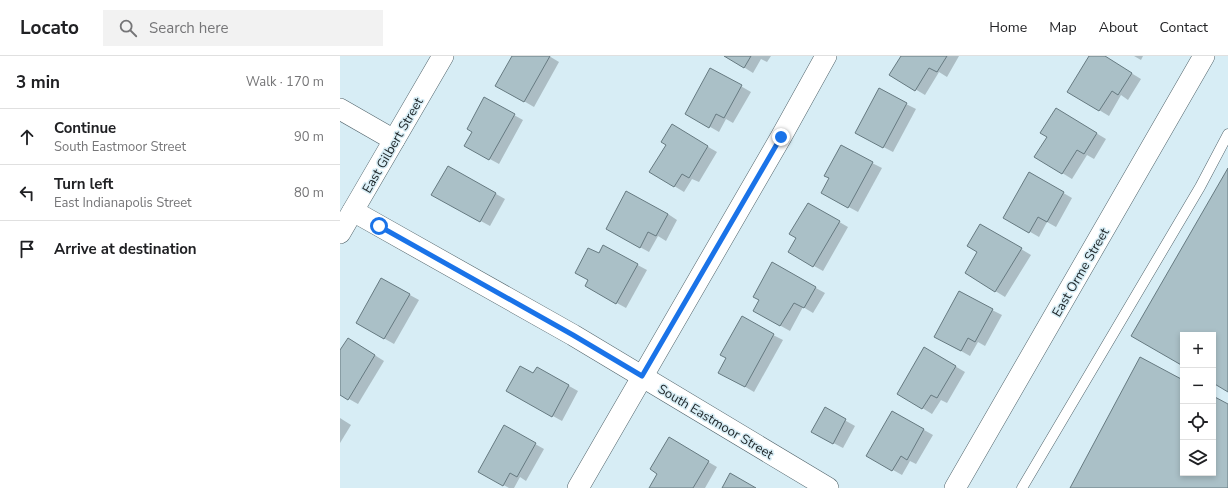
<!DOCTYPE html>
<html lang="en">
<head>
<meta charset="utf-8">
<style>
	:root { --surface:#fff; --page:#f2f2f2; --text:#202124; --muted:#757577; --line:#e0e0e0 }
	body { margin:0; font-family:"Nunito Sans",sans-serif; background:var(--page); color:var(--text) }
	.controls { position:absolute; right:12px; bottom:12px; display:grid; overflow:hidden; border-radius:0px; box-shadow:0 2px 6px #0003 }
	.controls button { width:36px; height:36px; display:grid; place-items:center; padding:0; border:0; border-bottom:1px solid var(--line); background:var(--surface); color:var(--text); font:20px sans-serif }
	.stop { position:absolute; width:12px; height:12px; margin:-9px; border:3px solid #1a73e8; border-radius:50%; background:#fff }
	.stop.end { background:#1a73e8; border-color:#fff; box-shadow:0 1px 4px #0008 }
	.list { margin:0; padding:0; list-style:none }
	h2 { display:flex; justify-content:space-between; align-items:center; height:52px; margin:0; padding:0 16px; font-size:17px }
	h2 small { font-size:13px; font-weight:400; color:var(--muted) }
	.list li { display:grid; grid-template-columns:26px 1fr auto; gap:12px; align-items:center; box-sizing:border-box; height:56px; padding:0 16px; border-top:1px solid var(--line) }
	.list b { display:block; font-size:15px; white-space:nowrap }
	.list p { margin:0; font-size:13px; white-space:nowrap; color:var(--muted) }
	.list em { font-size:13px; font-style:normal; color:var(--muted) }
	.icon { flex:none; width:22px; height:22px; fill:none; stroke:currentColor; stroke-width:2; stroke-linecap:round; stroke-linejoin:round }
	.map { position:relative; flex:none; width:888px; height:432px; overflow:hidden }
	header { display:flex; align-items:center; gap:24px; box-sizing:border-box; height:56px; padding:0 20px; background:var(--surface); border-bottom:1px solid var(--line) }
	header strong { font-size:19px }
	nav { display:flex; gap:22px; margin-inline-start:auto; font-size:14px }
	.search { width:280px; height:36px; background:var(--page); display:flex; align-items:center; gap:10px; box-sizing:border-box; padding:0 14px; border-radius:0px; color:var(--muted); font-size:15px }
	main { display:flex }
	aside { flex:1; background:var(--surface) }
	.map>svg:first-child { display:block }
	.shadow { fill:#0003 }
	.building { fill:#aac0c7; stroke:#667a81 }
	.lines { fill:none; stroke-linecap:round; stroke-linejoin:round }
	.service-casing { stroke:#51646b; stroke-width:11 }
	.minor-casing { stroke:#51646b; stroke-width:22 }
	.service { stroke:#fff; stroke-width:10 }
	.minor { stroke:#fff; stroke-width:21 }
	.route { stroke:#1a73e8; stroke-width:5 }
	.labels { text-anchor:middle; stroke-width:3; stroke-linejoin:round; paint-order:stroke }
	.street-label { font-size:13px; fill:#21292c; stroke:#d7edf5 }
</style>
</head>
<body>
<header>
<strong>Locato</strong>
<div class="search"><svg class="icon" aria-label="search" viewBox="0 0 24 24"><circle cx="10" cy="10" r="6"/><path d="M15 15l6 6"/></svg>Search here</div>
<nav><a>Home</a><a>Map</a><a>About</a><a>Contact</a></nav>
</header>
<main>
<aside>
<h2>3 min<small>Walk · 170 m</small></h2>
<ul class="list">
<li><svg class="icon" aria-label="ahead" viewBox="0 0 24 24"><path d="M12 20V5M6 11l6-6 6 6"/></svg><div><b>Continue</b><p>South Eastmoor Street</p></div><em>90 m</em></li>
<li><svg class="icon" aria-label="left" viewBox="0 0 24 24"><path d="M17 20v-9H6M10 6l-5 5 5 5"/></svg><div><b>Turn left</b><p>East Indianapolis Street</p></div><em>80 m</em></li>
<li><svg class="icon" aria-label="arrive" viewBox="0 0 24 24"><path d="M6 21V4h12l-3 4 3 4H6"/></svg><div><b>Arrive at destination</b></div></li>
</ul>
</aside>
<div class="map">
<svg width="888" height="432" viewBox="0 0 888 432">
	<rect width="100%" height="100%" fill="#d7edf5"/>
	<g class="shadow">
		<polygon points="173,0 209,0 219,6 194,51 156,29"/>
		<polygon points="386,0 431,0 427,6 421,3 413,17"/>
		<polygon points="562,0 619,0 607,21 599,16 585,39 550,18"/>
		<polygon points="751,0 763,0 801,23 788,44 781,39 769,60 729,36"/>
		<polygon points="794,0 803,0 801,4"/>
		<polygon points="371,13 411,36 393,67 386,63 379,76 346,57"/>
		<polygon points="145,43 183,64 159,108 126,90 133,76"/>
		<polygon points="566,48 576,53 553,96 526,82"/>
		<polygon points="716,53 766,83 754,103 747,99 732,123 696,101 708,81"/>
		<polygon points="332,70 377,96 359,126 352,123 344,136 311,116 327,88"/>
		<polygon points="532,107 542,112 518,156 492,142"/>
		<polygon points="108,111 165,143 150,170 93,139"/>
		<polygon points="689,117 732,142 716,171 707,166 699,181 664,161"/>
		<polygon points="468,148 508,171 483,215 449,196 458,182"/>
		<polygon points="328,158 337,164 326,185 318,180 309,196 276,178"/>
		<polygon points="641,169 691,199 665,241 626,217 639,196"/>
		<polygon points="264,191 307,214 286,252 255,235 249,224"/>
		<polygon points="432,208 485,237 473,257 463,251 450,275 414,255 420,245"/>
		<polygon points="41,223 79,244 54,288 17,267"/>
		<polygon points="652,254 662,259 645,290 638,286 630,300 605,286"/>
		<polygon points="433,279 443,284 414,336 380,316"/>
		<polygon points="17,288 44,305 18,348 0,338 0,296"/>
		<polygon points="584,292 625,316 607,347 601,344 592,358 558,337"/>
		<polygon points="197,312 238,335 222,365 167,335 193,318"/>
		<polygon points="485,353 515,370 503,392 480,380"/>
		<polygon points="552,356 593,379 576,408 570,405 562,419 528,400"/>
		<polygon points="0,362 11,369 0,387"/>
		<polygon points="165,371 204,393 186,425 180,421 174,432 169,432 140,416"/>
		<polygon points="329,383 377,411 365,432 310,432 319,417"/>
	</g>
	<g class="building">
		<polygon points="172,0 210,0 184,46 155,30"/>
		<polygon points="384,0 411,0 404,12"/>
		<polygon points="561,0 607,0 597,16 589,12 575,35 549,19"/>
		<polygon points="749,0 765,0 792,17 778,39 772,35 759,55 727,36"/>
		<polygon points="370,12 402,29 384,62 376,58 369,72 345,58"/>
		<polygon points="539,32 567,47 543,92 515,77"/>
		<polygon points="144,41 175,58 149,104 124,90 132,76 127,73"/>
		<polygon points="716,52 757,77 744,98 737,94 722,118 694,101 707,81 700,77"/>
		<polygon points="332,68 368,90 349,122 342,118 334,131 309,116 326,89 321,86"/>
		<polygon points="501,89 533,106 508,152 481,137 489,122 484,120"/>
		<polygon points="108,110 156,137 140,166 91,139"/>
		<polygon points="888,112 888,336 873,327 873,279 843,279 843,310 791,280"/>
		<polygon points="689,116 724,136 707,166 698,161 689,177 663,162"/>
		<polygon points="286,135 328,158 316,180 308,176 300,192 266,173"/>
		<polygon points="468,147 500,165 473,211 448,196 456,182 449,178"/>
		<polygon points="640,168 682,192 655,236 625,217 637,196 627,190"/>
		<polygon points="263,189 298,208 276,248 245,230 248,224 235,217 248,192 259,197"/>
		<polygon points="432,206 476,231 464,252 454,247 440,270 413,255 419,244 413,241"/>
		<polygon points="41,222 70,238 44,283 16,267"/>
		<polygon points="619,235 653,253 635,286 628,282 621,295 594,281"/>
		<polygon points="402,260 434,278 405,331 378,317 386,302 380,299"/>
		<polygon points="8,282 35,299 8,344 0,339 0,294"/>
		<polygon points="584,291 616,310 597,342 591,339 582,353 557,338"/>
		<polygon points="800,301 843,324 843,417 873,417 873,340 888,348 888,432 730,432"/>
		<polygon points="180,310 193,317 197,311 229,329 212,361 166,335"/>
		<polygon points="485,351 506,363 493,388 471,376"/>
		<polygon points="552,355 584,373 567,404 561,400 552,415 526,400"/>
		<polygon points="164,369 196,387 177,421 170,417 163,430 138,416"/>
		<polygon points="329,381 369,405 353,432 309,432 317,418 310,413"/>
		<polygon points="390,417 416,432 382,432"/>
	</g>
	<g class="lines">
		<g class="service-casing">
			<polyline id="service" points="682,432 860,131 888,78"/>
		</g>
		<g class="minor-casing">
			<g id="minor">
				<polyline points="0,53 54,84"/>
				<polyline points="13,155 233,279 488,432"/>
				<polyline points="0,177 103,0"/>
				<polyline points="238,432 441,81 486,0"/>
				<polyline points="615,432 864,0"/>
			</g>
		</g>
		<use href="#service" class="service"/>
		<use href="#minor" class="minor"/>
	</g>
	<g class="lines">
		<polyline class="route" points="39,170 233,279 302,320 441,81"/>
	</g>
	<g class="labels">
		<g class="street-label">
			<text transform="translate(52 89) rotate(-60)" y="5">East Gilbert Street</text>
			<text transform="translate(740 216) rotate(-60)" y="5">East Orme Street</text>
			<text transform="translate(376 365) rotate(31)" y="5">South Eastmoor Street</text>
		</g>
	</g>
</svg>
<div class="controls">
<button>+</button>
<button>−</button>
<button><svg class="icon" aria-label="locate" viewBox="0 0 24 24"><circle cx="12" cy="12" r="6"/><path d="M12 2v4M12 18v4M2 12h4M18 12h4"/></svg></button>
<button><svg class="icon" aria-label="layers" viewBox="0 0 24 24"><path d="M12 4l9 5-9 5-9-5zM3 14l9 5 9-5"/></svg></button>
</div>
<div class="stop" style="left:39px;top:170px"></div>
<div class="stop end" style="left:441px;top:81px"></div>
</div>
</main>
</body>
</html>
